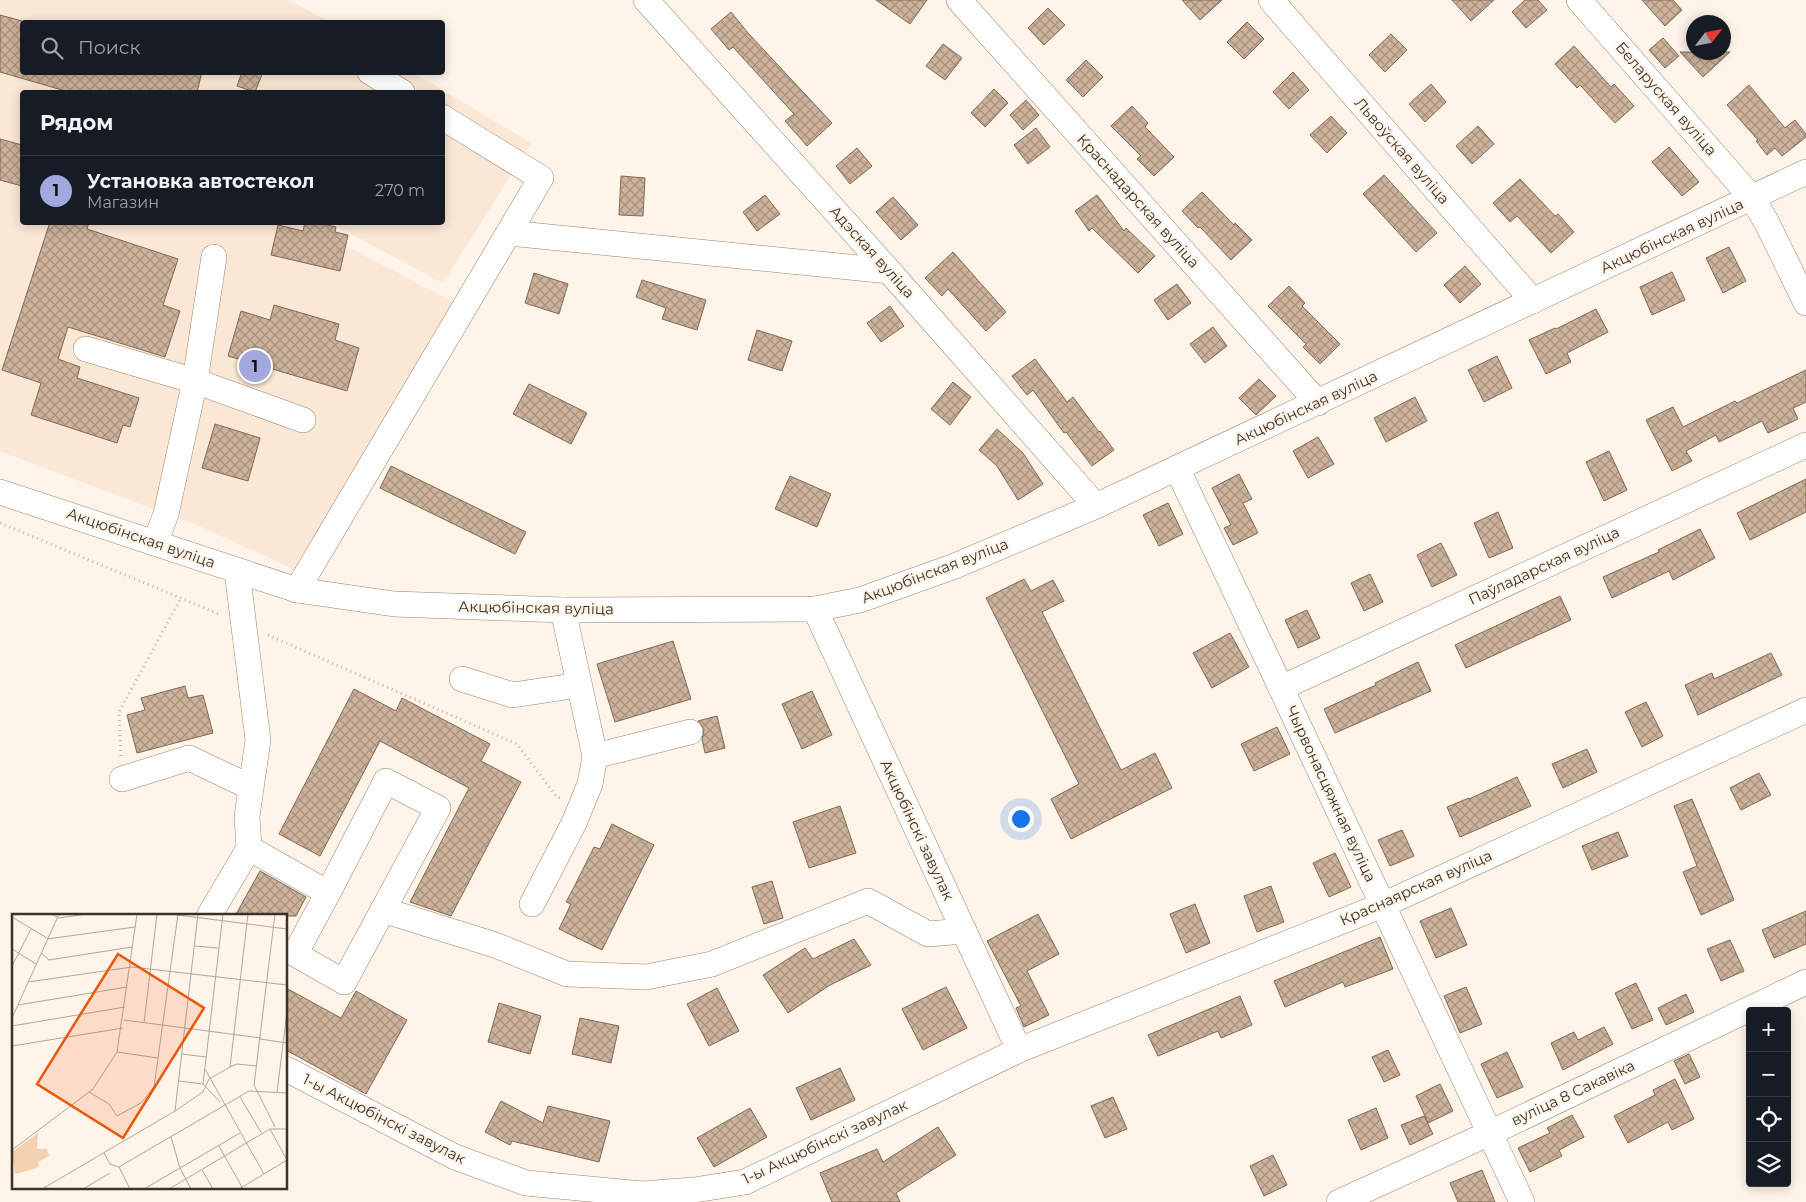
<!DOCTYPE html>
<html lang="ru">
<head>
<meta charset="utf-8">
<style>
	:root { --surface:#171b24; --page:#20242c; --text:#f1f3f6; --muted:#9ea1a6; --line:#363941; --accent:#a3a9df }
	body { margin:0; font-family:Montserrat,sans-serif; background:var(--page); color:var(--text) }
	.controls { position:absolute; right:15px; bottom:15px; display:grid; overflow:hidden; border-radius:5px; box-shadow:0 2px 12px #0003 }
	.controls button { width:45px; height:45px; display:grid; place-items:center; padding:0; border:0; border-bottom:1px solid var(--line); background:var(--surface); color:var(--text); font:25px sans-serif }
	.compass { position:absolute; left:1686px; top:15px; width:45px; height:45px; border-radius:50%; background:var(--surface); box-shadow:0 2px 12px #0003; rotate:58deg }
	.you { position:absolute; left:1020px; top:818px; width:18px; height:18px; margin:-12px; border:4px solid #fff; border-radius:50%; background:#1a73e8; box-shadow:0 0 0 8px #1a73e833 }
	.badge { display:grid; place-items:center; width:32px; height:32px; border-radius:50%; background:var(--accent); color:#111; font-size:16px; font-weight:700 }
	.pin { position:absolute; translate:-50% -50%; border:2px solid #fff; box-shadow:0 1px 5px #0006 }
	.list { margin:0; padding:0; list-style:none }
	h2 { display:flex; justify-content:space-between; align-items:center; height:65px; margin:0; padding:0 20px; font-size:21px }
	h2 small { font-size:16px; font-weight:400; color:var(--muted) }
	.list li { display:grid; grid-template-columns:32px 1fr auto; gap:15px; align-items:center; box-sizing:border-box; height:70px; padding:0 20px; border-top:1px solid var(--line) }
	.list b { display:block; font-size:19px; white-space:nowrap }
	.list p { margin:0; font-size:16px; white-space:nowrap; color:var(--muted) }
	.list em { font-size:16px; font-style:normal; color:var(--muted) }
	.icon { flex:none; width:28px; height:28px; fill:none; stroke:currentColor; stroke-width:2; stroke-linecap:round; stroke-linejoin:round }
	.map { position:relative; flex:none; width:1806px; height:1202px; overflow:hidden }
	.search { position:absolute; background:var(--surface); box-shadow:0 2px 12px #0003; left:20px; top:20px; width:425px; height:55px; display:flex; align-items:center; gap:12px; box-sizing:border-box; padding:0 18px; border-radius:5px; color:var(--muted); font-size:19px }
	.panel { position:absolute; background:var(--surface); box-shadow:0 2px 12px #0003; left:20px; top:90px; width:425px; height:135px; border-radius:5px }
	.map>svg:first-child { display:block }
	.built { fill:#fbe7d5 }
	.building { fill:url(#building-cross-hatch); stroke:#816954 }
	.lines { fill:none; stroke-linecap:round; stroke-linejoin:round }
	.minor-casing { stroke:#9c846e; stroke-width:26 }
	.path { stroke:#c1b6ac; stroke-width:3; stroke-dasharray:1 4; stroke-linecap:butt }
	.minor { stroke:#fff; stroke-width:25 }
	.labels { text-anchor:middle; stroke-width:4.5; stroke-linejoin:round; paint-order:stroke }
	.street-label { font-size:15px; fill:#3b3127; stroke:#fff4ea }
	.inset-road { fill:none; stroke:#b1a69c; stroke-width:1 }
	.view { fill:#e8590c; fill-opacity:0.15; stroke:#e8590c; stroke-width:2.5 }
	.inset-edge { fill:none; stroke:#3b3127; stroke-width:2.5 }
</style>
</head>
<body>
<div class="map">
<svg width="1806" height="1202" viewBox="0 0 1806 1202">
	<defs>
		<pattern id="building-cross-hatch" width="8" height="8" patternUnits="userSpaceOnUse" patternTransform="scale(1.25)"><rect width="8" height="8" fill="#ccb29b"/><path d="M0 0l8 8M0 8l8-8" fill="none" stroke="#a7917e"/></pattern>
	</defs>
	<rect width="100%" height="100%" fill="#fff4ea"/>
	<polygon class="built" points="0,0 289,0 330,22 22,22 22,72 414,73 531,143 443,283 330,223 442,222 442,92 22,92 22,222 314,223 335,232 348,235 346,246 457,304 300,572 199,526 0,451"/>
	<g class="building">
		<polygon points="876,0 927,0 910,24"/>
		<polygon points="1182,0 1222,0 1200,20"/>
		<polygon points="1452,0 1494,0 1471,21"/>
		<polygon points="1525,0 1538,0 1547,10 1526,28 1512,12"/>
		<polygon points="1642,0 1673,0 1682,10 1665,26"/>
		<polygon points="1048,8 1065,25 1044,45 1028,28"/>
		<polygon points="731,12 748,33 832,123 807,146 785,121 794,114 733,47 729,50 711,29"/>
		<polygon points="0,15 22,21 22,72 202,72 197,92 69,92 0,72"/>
		<polygon points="1247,22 1264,39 1244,59 1227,42"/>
		<polygon points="1391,34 1407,50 1385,72 1369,55"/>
		<polygon points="1663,38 1679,56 1665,68 1649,50"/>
		<polygon points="943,44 962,58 945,80 926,66"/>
		<polygon points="1574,46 1611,87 1614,84 1634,106 1615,123 1580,85 1577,88 1555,64"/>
		<polygon points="1680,52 1730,52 1703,77"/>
		<polygon points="1086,60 1103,77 1083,97 1066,80"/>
		<polygon points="242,72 263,72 255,92 237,86"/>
		<polygon points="1293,72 1309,90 1289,109 1273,92"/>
		<polygon points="1431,84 1446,102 1425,122 1409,104"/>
		<polygon points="1749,85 1785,128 1795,120 1806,134 1806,137 1782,156 1775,148 1767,155 1756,141 1758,140 1727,105"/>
		<polygon points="994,89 1008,103 985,127 971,113"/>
		<polygon points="1026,100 1039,115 1023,130 1010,115"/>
		<polygon points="1132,106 1148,123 1145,127 1174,157 1154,176 1137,159 1141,156 1111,126"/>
		<polygon points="1331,116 1347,133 1327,153 1310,135"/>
		<polygon points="1478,126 1494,144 1472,164 1456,146"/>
		<polygon points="1036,128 1050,147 1028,164 1014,145"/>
		<polygon points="0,139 22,145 22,186 0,180"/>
		<polygon points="1669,147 1699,182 1682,196 1652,162"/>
		<polygon points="857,148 872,166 850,184 836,166"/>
		<polygon points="1384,175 1437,233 1416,252 1363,194"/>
		<polygon points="621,176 645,178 643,216 619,215"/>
		<polygon points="1520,179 1555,216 1558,214 1574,232 1551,253 1517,216 1510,222 1493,203"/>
		<polygon points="1202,192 1234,225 1235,223 1252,240 1231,260 1200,227 1198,228 1182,211"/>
		<polygon points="765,195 780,214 757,231 743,212"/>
		<polygon points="1097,195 1124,231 1126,228 1155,256 1138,273 1092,228 1089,231 1075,211"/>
		<polygon points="893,197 918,225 901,240 876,212"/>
		<polygon points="50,222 89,222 87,229 178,259 163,305 180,311 165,357 68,327 58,359 80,367 77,378 139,398 130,427 123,425 117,443 31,415 41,383 2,370"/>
		<polygon points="305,222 314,222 336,227 335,232 348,235 340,271 271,255 278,225 303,231"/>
		<polygon points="1729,247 1746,281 1723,293 1706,258"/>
		<polygon points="953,252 1006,312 986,331 948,289 942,296 925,278"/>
		<polygon points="1465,266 1481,284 1460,303 1444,285"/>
		<polygon points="1672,272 1685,300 1652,315 1640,287"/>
		<polygon points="534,273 568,284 559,314 525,303"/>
		<polygon points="642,280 706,300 697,330 662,319 666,308 636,297"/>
		<polygon points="1177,284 1191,303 1168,320 1154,300"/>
		<polygon points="1289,286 1305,303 1302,306 1340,344 1320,364 1303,347 1306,344 1268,306"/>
		<polygon points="274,305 339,324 335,340 359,348 347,391 228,356 241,311 270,320"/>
		<polygon points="890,306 904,326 881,342 867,323"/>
		<polygon points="1596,309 1608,332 1567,353 1571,362 1546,374 1529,340 1555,328 1556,329"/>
		<polygon points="1213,327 1227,346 1205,363 1190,344"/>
		<polygon points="757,330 792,341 782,371 748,360"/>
		<polygon points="1497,356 1512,388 1484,402 1468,370"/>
		<polygon points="1035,359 1067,402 1073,397 1099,432 1100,431 1114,450 1092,466 1066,432 1064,433 1033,390 1027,395 1012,376"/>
		<polygon points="1806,370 1806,402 1793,408 1798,419 1768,433 1762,421 1719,442 1716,435 1686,451 1692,461 1672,471 1646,420 1673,407 1683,427 1735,401 1737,403"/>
		<polygon points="1259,379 1276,396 1256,415 1239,398"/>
		<polygon points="953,382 971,397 950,425 931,409"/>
		<polygon points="529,384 587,413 571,444 513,414"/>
		<polygon points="1415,397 1427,421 1386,442 1374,418"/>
		<polygon points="215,424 260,438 248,481 202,468"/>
		<polygon points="997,429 1023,453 1043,484 1018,500 997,466 979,450"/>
		<polygon points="1318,437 1334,464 1308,478 1293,451"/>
		<polygon points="1609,451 1627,490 1604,501 1586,462"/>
		<polygon points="391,466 526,532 515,554 380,488"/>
		<polygon points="1239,474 1252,499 1243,503 1258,533 1233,545 1224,528 1231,525 1212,488"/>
		<polygon points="790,476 831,494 817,527 775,509"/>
		<polygon points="1806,479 1806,512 1750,540 1737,513"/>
		<polygon points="1168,503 1183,534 1159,546 1143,515"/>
		<polygon points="1498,512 1513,548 1489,558 1474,523"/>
		<polygon points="1700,529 1715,558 1673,580 1669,571 1612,598 1603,577 1659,552 1658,550"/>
		<polygon points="1441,543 1457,575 1432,587 1417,555"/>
		<polygon points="1370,574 1383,602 1364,611 1351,583"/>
		<polygon points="1024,579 1031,591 1053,580 1064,601 1042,612 1121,770 1155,753 1172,788 1071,839 1051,799 1079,784 986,598"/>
		<polygon points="1560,596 1571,620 1466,668 1455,645"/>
		<polygon points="1307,610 1320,638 1298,648 1285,620"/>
		<polygon points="1230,633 1249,667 1212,688 1193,653"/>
		<polygon points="673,641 691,699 615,722 597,664"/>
		<polygon points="1771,653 1782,675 1698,715 1685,685 1712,673 1714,679"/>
		<polygon points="1418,662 1431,691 1335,733 1324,709 1376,685 1375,683"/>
		<polygon points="185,686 188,698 203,695 213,733 137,753 127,715 145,710 141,698"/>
		<polygon points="354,689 396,711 402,698 490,744 481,761 521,782 451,916 410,902 469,788 380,741 320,856 279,834"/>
		<polygon points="812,691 832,735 802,749 782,704"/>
		<polygon points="1646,702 1663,736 1642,747 1625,712"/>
		<polygon points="717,716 725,748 705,753 702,739 704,729 698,721"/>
		<polygon points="1277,727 1290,754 1254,771 1241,744"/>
		<polygon points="1587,749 1597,772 1563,788 1552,764"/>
		<polygon points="1759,773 1771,795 1741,810 1730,788"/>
		<polygon points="1517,777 1531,806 1460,837 1447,807 1469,798 1469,799"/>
		<polygon points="1692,799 1734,900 1701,915 1683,872 1697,866 1674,806"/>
		<polygon points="840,806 856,853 809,868 793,822"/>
		<polygon points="612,824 654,845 602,950 559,929 571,904 566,902 574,887 594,847 600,849"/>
		<polygon points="1402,830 1414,856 1390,866 1378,840"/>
		<polygon points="1618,832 1628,856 1592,870 1582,846"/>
		<polygon points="1335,853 1351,887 1329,897 1313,863"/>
		<polygon points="260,871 306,897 296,916 235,916"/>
		<polygon points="772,881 783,918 764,924 752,887"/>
		<polygon points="1271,886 1284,922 1257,932 1244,896"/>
		<polygon points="1195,904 1210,943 1186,953 1170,914"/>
		<polygon points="1451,908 1467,945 1436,958 1420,921"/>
		<polygon points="1806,911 1806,944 1774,958 1762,930"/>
		<polygon points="1038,914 1059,954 1027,971 1049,1015 1024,1027 1016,1008 1021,1006 987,941"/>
		<polygon points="1380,937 1393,969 1345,987 1343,982 1285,1007 1274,981"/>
		<polygon points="854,939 871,965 830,985 788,1013 763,975 805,948 813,959"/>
		<polygon points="1730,940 1744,971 1721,981 1707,949"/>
		<polygon points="1636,983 1653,1020 1632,1029 1615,993"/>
		<polygon points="946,987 967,1028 923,1050 902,1009"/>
		<polygon points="1466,987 1482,1024 1460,1033 1444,996"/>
		<polygon points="286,988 341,1018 356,991 407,1020 366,1094 286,1050"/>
		<polygon points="717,988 739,1031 709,1046 687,1004"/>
		<polygon points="1686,994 1694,1012 1666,1025 1658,1008"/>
		<polygon points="1240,996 1252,1025 1221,1038 1218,1031 1158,1056 1148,1035"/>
		<polygon points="499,1003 541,1016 530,1054 488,1042"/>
		<polygon points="580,1018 619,1026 611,1063 572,1054"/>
		<polygon points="1604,1027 1613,1044 1563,1070 1551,1043 1574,1032 1578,1040"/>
		<polygon points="1388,1050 1400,1075 1384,1082 1372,1057"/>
		<polygon points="1507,1052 1523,1087 1497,1098 1481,1064"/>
		<polygon points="1689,1054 1700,1077 1685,1084 1674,1061"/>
		<polygon points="840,1068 855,1100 811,1120 796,1088"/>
		<polygon points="1675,1079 1694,1119 1672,1130 1668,1122 1628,1143 1614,1116 1655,1095 1653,1090"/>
		<polygon points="1440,1084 1453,1111 1428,1123 1416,1096"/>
		<polygon points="1113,1097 1127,1129 1105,1138 1091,1106"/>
		<polygon points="501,1101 543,1123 548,1106 610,1121 599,1162 512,1141 510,1145 485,1132"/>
		<polygon points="750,1108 767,1137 714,1167 697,1138"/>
		<polygon points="1376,1108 1388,1138 1361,1150 1348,1120"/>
		<polygon points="1572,1115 1584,1137 1559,1150 1562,1156 1530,1172 1518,1148 1550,1133 1547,1128"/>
		<polygon points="1424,1116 1433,1134 1410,1145 1401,1125"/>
		<polygon points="938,1127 956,1155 896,1193 900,1202 832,1202 820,1173 877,1149 883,1162"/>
		<polygon points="1273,1155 1287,1185 1264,1196 1250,1166"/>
		<polygon points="1482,1170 1495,1202 1458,1202 1450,1183"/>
	</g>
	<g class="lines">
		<g class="minor-casing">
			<g id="minor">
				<polyline points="646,0 889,271 1096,506"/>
				<polyline points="959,0 1318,403"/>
				<polyline points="1271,0 1533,301"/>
				<polyline points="1579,0 1752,198 1767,223 1806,303"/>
				<polyline points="370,72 402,92"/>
				<polyline points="509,233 889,271"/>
				<polyline points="214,257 195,381 303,420"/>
				<polyline points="86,349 195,381 166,514 155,543"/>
				<polyline points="1177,468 1281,688 1522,1202"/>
				<polyline points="0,492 297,590 394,604 563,610 815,609 860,600 955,566 1096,506 1806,172"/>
				<polyline points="297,590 541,178 442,117"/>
				<polyline points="815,609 1019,1050"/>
				<polyline points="462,679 513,695 579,685"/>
				<polyline points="1281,688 1806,445"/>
				<polyline points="595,756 690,732"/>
				<polyline points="122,779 189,758 250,787"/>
				<polyline points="249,848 328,893 386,781 438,808 344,982 295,954 328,893"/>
				<polyline points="532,904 574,823 590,784 595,756 563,610"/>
				<polyline points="383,910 495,945 567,974 646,977 712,964 868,901 928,934 964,931"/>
				<polyline points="209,916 249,848 247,816 258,740 237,571"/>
				<polyline points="286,1069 455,1157 526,1183 642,1194 694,1190 745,1182 1019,1050 1383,905 1806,710"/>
				<polyline points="1339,1202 1490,1133 1806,982"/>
			</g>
		</g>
		<g class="path">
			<polyline points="0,523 219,614"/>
			<polyline points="268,635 517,744 556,796 560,798"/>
			<polyline points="121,756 119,712 181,598"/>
		</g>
		<use href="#minor" class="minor"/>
	</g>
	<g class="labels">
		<g class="street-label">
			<text transform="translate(1666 99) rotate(49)" y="5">Беларуская вуліца</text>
			<text transform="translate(1402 151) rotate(49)" y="5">Львоўская вуліца</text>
			<text transform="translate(1138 201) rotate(48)" y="5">Краснадарская вуліца</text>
			<text transform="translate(1672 236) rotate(-25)" y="5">Акцюбінская вуліца</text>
			<text transform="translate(872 252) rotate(48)" y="5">Адэская вуліца</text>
			<text transform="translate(1306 408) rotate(-25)" y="5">Акцюбінская вуліца</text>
			<text transform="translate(141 538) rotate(19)" y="5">Акцюбінская вуліца</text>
			<text transform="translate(1544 566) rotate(-25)" y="5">Паўладарская вуліца</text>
			<text transform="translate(935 571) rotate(-21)" y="5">Акцюбінская вуліца</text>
			<text transform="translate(536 608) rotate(1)" y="5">Акцюбінская вуліца</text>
			<text transform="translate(1331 794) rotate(65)" y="5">Чырвонасцяжная вуліца</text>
			<text transform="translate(917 830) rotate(65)" y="5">Акцюбінскі завулак</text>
			<text transform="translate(1416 888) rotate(-24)" y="5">Краснаярская вуліца</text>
			<text transform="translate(1573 1093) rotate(-25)" y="5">вуліца 8 Сакавіка</text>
			<text transform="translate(384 1119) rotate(27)" y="5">1-ы Акцюбінскі завулак</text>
			<text transform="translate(825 1142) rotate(-25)" y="5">1-ы Акцюбінскі завулак</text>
		</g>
	</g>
	<g transform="translate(12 914)">
		<rect width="275" height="275" fill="#fff4ea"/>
		<path d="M26 219 25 235H35L37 242 26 248 27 252 22 255 3 260 0 238Z" fill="#f5d1b1"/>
		<path class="inset-road" d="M39 0 47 4 74 0M158 0 275 15M0 3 35 24M35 25 123 13M183 32 206 34M0 35 24 50M29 39 37 46 120 33M0 52 19 15M16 68 120 53 275 71M6 91 115 73M0 104 47 0M112 106 249 124M132 109 145 0M0 112 113 93M248 125 275 129M0 132 111 114M105 138 146 144M170 140 194 143M218 153 236 0M193 155 252 260M167 167 191 170 208 188M191 170 211 0M77 178 97 190 105 202 129 189 142 173 166 0M265 178 275 98M228 183 250 220M163 197 186 0M263 213 242 171 263 0M159 223 168 254 179 275M207 232 231 275M0 236 81 175 105 138 125 0M92 239 98 250 107 253 118 275M107 253 237 177 275 179M190 256 201 275M30 275 163 197 191 178 197 165 218 153 225 150 245 152M71 275 98 259M132 275 228 219M157 275 258 215H275M227 275 275 246 258 215"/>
		<path class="view" d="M106 40 192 94 111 224 25 170Z"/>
		<rect width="275" height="275" class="inset-edge"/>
	</g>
</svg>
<div class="controls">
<button>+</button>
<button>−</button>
<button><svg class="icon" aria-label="locate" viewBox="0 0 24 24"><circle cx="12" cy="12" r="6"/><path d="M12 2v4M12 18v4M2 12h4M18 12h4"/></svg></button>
<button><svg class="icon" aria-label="layers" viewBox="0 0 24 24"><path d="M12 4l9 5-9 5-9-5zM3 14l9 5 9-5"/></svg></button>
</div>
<svg class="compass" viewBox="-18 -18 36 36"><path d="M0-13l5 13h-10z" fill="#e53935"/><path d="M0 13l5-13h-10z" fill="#9ea1a6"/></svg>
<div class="you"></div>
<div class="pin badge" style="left:255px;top:366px">1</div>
<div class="search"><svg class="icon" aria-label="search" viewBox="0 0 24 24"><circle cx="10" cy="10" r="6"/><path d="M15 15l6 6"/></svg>Поиск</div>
<section class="panel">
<h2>Рядом<small></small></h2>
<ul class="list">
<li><span class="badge">1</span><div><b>Установка автостекол</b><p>Магазин</p></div><em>270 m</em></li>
</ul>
</section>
</div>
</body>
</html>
